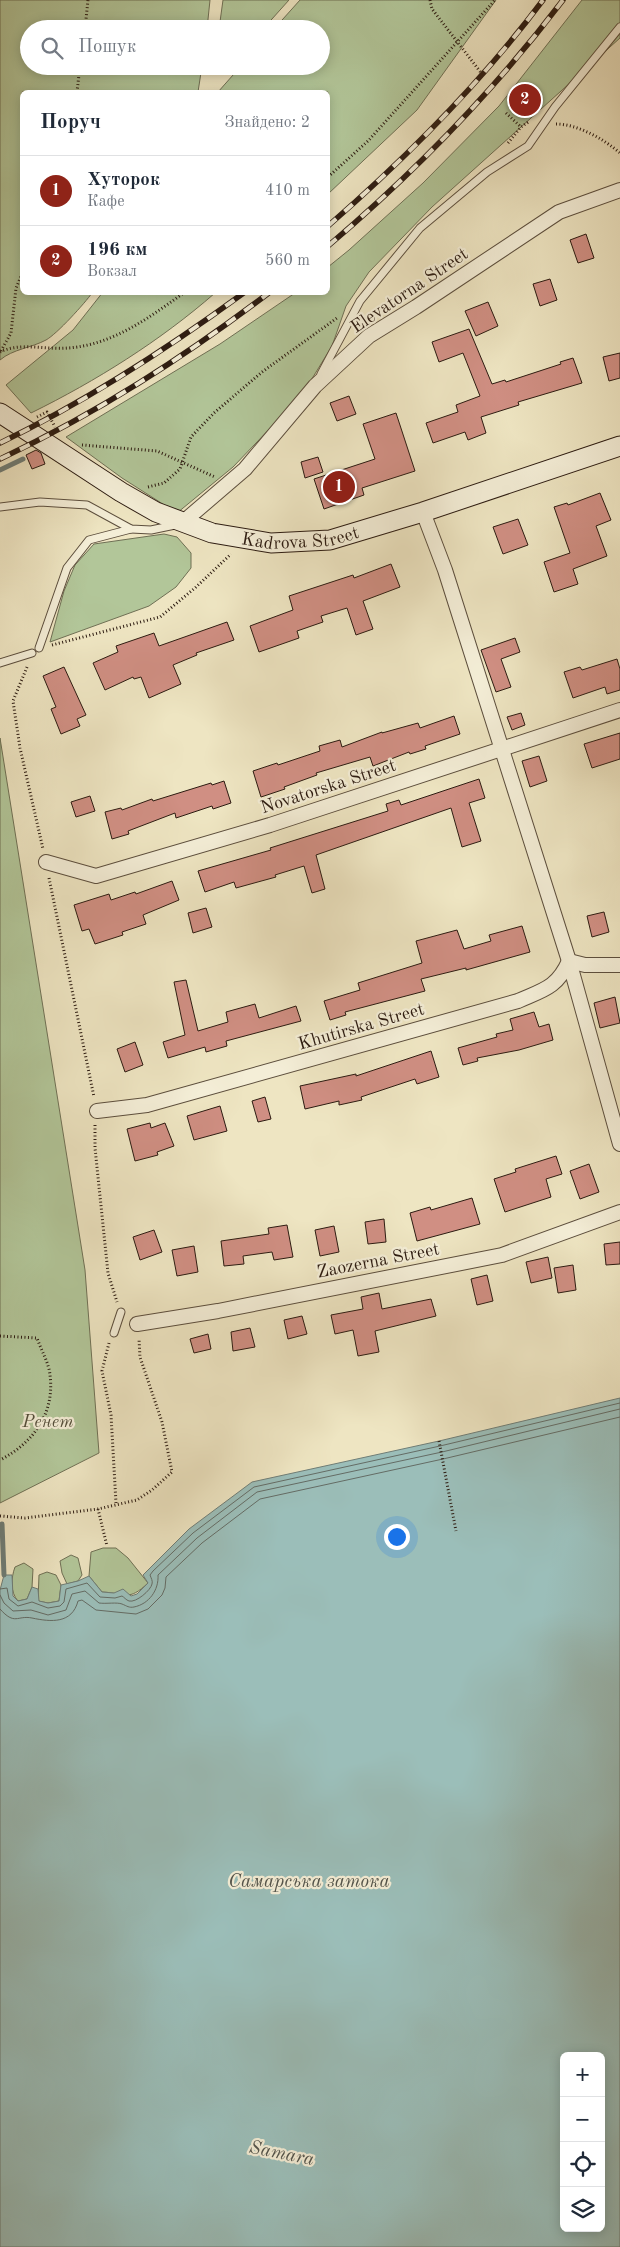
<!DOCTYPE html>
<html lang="uk">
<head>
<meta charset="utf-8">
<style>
	:root { --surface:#fff; --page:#f6f6f7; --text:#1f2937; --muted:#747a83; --line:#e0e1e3; --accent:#8f2418 }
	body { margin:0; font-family:"Old Standard TT",serif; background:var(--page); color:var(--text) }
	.controls { position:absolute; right:15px; bottom:15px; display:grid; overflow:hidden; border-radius:8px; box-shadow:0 2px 12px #0003 }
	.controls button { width:45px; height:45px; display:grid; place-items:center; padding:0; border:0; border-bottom:1px solid var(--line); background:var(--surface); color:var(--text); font:25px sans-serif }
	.you { position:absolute; left:396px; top:1536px; width:18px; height:18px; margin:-12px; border:4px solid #fff; border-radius:50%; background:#1a73e8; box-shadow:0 0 0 8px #1a73e833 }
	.badge { display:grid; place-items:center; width:32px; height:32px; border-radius:50%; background:var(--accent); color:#fff; font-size:16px; font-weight:700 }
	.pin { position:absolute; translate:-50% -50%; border:2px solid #fff; box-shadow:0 1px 5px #0006 }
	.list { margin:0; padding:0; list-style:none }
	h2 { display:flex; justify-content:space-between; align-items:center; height:65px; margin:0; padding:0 20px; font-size:21px }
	h2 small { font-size:16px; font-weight:400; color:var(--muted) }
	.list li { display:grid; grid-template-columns:32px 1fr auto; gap:15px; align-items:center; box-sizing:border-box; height:70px; padding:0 20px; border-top:1px solid var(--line) }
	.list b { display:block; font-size:19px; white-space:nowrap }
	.list p { margin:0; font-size:16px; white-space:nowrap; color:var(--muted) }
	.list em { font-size:16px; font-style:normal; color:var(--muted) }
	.icon { flex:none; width:28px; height:28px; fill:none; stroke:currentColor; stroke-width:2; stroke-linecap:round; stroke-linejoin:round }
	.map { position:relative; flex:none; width:620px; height:2247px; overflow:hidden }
	.search { position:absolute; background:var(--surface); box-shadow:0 2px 12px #0003; left:20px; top:20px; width:310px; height:55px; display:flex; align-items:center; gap:12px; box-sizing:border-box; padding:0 18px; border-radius:28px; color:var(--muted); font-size:19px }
	.panel { position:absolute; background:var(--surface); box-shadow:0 2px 12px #0003; left:20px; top:90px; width:310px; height:205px; border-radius:8px }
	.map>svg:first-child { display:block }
	.green { fill:#b2c699; stroke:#6f7055 }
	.water { fill:#9bbeb9; stroke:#6f7d76; fill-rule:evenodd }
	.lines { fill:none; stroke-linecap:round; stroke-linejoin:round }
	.shore { stroke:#646c65; stroke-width:1 }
	.stream { stroke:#6f7d76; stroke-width:5 }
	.building { fill:#d08f83; stroke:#2c1b11 }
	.lane-casing { stroke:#5c4e3d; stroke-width:9 }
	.street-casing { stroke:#5c4e3d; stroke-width:16 }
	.secondary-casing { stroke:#2c1b11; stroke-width:21 }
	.path { stroke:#2c1b11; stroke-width:3; stroke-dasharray:1 2.5; stroke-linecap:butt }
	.lane { stroke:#f4eed7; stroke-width:7 }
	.street { stroke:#f4eed7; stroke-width:14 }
	.secondary { stroke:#f4eed7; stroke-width:19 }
	.rail-casing { stroke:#2c1b11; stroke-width:5.5 }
	.rail { stroke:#f4eed7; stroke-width:4; stroke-dasharray:11; stroke-linecap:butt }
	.labels { text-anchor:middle; stroke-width:4.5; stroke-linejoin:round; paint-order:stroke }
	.street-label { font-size:18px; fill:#2c1b11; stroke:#f4eed7 }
	.park-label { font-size:18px; font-style:italic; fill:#544e3a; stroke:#f4eed7 }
	.water-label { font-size:19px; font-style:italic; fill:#53544c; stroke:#f4eed7 }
</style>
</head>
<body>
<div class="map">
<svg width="620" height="2247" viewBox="0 0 620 2247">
	<rect width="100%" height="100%" fill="#eee5c2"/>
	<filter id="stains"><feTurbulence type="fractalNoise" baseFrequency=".004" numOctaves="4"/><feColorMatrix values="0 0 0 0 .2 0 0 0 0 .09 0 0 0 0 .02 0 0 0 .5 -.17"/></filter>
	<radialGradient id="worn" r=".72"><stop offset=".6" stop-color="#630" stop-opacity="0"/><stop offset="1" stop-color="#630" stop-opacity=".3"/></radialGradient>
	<g class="green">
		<path d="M0 0H210L207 29H29V66H202L198 92H22V292L92 293C85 303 57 334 46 340 31 348 13 349 0 360Z"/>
		<polygon points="223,0 289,0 263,29 219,29"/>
		<polygon points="300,0 496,0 417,110 328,194 328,92 218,92 241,66 321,66 321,29 274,29"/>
		<polygon points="582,0 620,0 620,38 432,207 369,272 346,306 332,346 302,395 233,467 177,513 122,478 66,437 220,344 295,293 328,292 328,267 349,250 423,183 499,106"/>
		<path d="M103 292 215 293C160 341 96 381 31 413L6 385 73 330Z"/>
		<polygon points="164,534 177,537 191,553 191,568 176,587 149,606 50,642 64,591 75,565 94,544"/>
		<polygon points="0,738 85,1270 99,1453 0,1503"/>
		<path d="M103 1548H116L128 1558 148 1583C128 1602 126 1593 102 1592L89 1576 91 1552Z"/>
		<polygon points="71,1555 78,1558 82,1575 78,1581 67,1584 62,1573 60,1561"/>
		<path d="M24 1563 33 1569 32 1587 27 1599 18 1601C10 1592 11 1578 15 1567Z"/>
		<polygon points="47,1572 56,1575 61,1585 59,1601 48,1603 38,1601 39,1575"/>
	</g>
	<path class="water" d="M620 1398V2247H0V1590L4 1575H12L13 1596 18 1601 27 1599 32 1587 38 1589 39 1601 48 1603 59 1601 61 1585 78 1581 89 1576 102 1592 114 1593 123 1589 131 1596 137 1594 148 1583 143 1575 189 1529 252 1482 439 1441ZM564 2056H601V2228H564Z"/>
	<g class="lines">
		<g class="shore">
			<path d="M0 1589 7 1588 9 1599 18 1606 32 1602 48 1608 60 1606 64 1602 66 1589 87 1583 100 1597 115 1598 122 1596C124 1597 126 1600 129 1601 136 1603 151 1590 152 1584 153 1581 151 1578 150 1575L153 1571 193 1533 254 1487 440 1446 620 1403"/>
			<path d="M0 1595 4 1603 13 1611 31 1610 48 1615 66 1610 72 1594 85 1591 99 1603C106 1604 117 1602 122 1604 127 1606 129 1608 134 1607 149 1604 159 1590 158 1575L197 1538 257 1492 442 1452 620 1409"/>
			<path d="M0 1609C15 1626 17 1615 32 1618 51 1622 72 1624 78 1601L82 1600 96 1610 136 1614 148 1609 162 1595 165 1588 166 1577 202 1543 260 1499 443 1459 620 1417"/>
		</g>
		<g class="stream">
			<polyline points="0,470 23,459"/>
			<polyline points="2,1524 4,1575"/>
		</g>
	</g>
	<g class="building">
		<polygon points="586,234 594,258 578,263 570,240"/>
		<polygon points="550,279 557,300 540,306 533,284"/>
		<polygon points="488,302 498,326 476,336 465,311"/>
		<polygon points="469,329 492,384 505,380 506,382 561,364 560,362 573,358 582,383 518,402 519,405 481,417 486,433 468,440 465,432 433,443 426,423 458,412 456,405 480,396 463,353 439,362 432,342"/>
		<polygon points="620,353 620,378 609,381 603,357"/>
		<polygon points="349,396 356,414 337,421 330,403"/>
		<polygon points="396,413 415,471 362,488 364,495 324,509 314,479 375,459 363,424"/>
		<polygon points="36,450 41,453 45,464 32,469 26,455"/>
		<polygon points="318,457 323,472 305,478 301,462"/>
		<polygon points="600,493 611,520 596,526 607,556 573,569 578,584 554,592 544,562 570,553 554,507 567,503 568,505"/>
		<polygon points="518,519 528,545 503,554 493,527"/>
		<polygon points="391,564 400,587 363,601 373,629 356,635 347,608 321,616 323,622 297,631 299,638 259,652 250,626 293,610 289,596 353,575 354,578"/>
		<polygon points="227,622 234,640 196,653 197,655 173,665 181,684 149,698 141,677 134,679 133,677 105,690 93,663 118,652 116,646 154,633 159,646"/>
		<polygon points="515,638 520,652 501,659 511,687 496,692 481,650"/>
		<polygon points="617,659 620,669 620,690 607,694 605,687 573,698 564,672 580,667 582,670"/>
		<polygon points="64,667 86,715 77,719 80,726 61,734 51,709 56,707 43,676"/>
		<polygon points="521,713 525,725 512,730 507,717"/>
		<polygon points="454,716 460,734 425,746 426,749 410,754 409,752 373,766 370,757 316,773 317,775 284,787 285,789 261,797 253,771 277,763 278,765 320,751 319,746 340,740 342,747 382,732 382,733 418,723 420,728"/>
		<polygon points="620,733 620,759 592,768 584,744"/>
		<polygon points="539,756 547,781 530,787 522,761"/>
		<polygon points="479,779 485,798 469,803 481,841 462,847 451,808 316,855 325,889 312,893 304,866 275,875 276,877 236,888 234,882 205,892 198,871 271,850 270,848 388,811 386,804 399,800 401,805"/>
		<polygon points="224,781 231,803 213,809 212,806 176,818 175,813 128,831 129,834 112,839 105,812 121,808 122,810 152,799 153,801 211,783 212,785"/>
		<polygon points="90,796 95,811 76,817 71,802"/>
		<polygon points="172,881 179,900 143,915 146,924 122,932 123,935 95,944 89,929 82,931 74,905 109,894 111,900 135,892 136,894"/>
		<polygon points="206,908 212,927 193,933 188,913"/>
		<polygon points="604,912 609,932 592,937 587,916"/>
		<polygon points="522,926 530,952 466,970 466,968 421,979 425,991 345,1012 346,1015 330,1020 324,1001 360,990 358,983 422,963 416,941 457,930 464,949 491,941 489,935"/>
		<polygon points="186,980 198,1031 228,1022 226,1012 255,1004 259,1018 296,1006 301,1021 226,1041 227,1046 206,1052 205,1047 168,1058 163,1042 185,1035 174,982"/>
		<polygon points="615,997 620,1023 600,1028 594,1003"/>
		<polygon points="534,1012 539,1027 549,1024 553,1040 519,1050 477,1058 478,1061 463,1065 458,1048 497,1037 496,1034 513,1030 510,1019"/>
		<polygon points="135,1042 143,1065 125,1072 117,1049"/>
		<polygon points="431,1051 439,1077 417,1084 415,1079 361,1097 362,1100 339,1105 339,1101 305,1109 300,1086 356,1074 356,1076"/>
		<polygon points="265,1097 271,1119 258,1122 252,1101"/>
		<polygon points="220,1106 227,1131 194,1140 187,1116"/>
		<polygon points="150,1123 151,1128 165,1123 174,1146 157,1152 158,1155 135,1161 127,1129"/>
		<polygon points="556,1156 562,1174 546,1179 551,1197 505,1212 494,1179 516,1172 515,1169"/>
		<polygon points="589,1164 599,1192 580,1199 570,1171"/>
		<polygon points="472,1198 480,1224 417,1241 410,1213 430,1207 431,1210"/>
		<polygon points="384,1219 386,1242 368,1244 365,1222"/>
		<polygon points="287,1225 293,1257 274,1260 272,1252 243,1256 244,1264 224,1266 221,1241 269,1234 268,1228"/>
		<polygon points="334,1226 339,1252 320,1256 315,1230"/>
		<polygon points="154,1230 162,1252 140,1260 133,1237"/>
		<polygon points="620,1242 620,1264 606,1265 604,1244"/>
		<polygon points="194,1246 198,1272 177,1276 172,1250"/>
		<polygon points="548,1257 552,1278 531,1283 526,1262"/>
		<polygon points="573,1265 576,1290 558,1293 554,1268"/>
		<polygon points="487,1275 493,1301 477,1305 471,1279"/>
		<polygon points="379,1293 382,1309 431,1299 436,1316 375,1331 379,1352 358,1356 353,1330 335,1334 331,1315 363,1309 361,1297"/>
		<polygon points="302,1316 307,1334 288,1339 284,1320"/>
		<polygon points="250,1328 255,1347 233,1351 231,1332"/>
		<polygon points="208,1334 211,1349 194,1353 190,1339"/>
	</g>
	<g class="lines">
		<g class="lane-casing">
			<g id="lane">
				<polyline points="321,374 360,301 420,228 487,172 528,146 555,107 620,27"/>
				<polyline points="0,507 40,502 87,505 131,529 151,530 175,525"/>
				<polyline points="39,648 67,568 89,540 131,529"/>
				<polyline points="0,663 32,653"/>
				<polyline points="114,1333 121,1312"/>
			</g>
		</g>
		<g class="street-casing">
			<g id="street">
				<polyline points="423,512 445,570 569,961 620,1144"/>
				<polyline points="182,523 245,469 315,386 369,336 416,307 559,212 620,190"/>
				<polyline points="46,862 96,876 270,825 620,710"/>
				<path d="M97 1111 147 1105 518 1001C543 990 557 988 569 961L585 965H620"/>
				<polyline points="137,1324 218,1311 502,1255 620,1212"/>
			</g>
		</g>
		<g class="secondary-casing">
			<g id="secondary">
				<path id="s1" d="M0 413 121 492 156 512 212 533 271 543 330 540 423 512 620 446"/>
			</g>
		</g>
		<g class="path">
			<polyline points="430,0 432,9 482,74"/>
			<polyline points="85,29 88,0"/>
			<polyline points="77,92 80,66"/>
			<polyline points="506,113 521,127"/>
			<path d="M556 124C577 124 604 139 620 153"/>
			<polyline points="508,143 521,127 530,121"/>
			<polyline points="328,177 368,141 495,0"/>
			<polyline points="1,351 11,333 16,288 22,274"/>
			<path d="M0 352C20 342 46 350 68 348 113 345 150 317 185 292"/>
			<polyline points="37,417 47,412 55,427"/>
			<polyline points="82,445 157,451 215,477"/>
			<polyline points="148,487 164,483 180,469 191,437 214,413 262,372 337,318"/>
			<polyline points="52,645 160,617 195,588 231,554"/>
			<polyline points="27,667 13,701 20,748 43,849"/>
			<polyline points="49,878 94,1097"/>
			<polyline points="95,1125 95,1148 108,1273 117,1302"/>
			<path d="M0 1336 37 1338C41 1350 49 1363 50 1375 55 1414 33 1443 0 1460"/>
			<polyline points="109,1343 102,1371 111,1415 116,1503"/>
			<polyline points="439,1441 456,1531"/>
			<polyline points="98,1509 107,1546"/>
			<polyline points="0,1516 25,1518 98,1509 137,1500 152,1490 172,1472 162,1422 140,1357 139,1339"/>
		</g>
		<use href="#lane" class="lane"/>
		<use href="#street" class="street"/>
		<use href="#secondary" class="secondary"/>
		<g class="rail-casing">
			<g id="rail">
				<path d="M328 226C406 158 481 83 543 0"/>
				<path d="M328 246C415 172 494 91 563 0"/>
				<path d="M0 443C87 401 167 349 245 292"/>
				<path d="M0 459C99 412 183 358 270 292"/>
			</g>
		</g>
		<use href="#rail" class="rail"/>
	</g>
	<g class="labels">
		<g class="street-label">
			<text transform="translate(409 290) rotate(-34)" y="6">Elevatorna Street</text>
			<text dy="6" stroke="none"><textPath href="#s1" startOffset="334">Kadrova Street</textPath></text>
			<text transform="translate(328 786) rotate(-18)" y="6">Novatorska Street</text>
			<text transform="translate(361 1026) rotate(-16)" y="6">Khutirska Street</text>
			<text transform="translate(378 1260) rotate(-11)" y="6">Zaozerna Street</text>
		</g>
		<g class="park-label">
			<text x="48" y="1427">Ренет</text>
		</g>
		<g class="water-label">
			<text x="309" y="1887">Самарська затока</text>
			<text transform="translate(282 2152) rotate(11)" y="7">Samara</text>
		</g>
	</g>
	<rect width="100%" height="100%" filter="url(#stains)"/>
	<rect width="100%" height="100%" fill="url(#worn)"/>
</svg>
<div class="controls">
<button>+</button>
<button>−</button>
<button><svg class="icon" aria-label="locate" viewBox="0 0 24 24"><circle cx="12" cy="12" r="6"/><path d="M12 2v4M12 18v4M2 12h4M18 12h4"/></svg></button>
<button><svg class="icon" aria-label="layers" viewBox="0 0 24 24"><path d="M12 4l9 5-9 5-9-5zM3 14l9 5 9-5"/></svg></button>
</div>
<div class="you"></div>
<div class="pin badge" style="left:339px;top:487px">1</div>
<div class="pin badge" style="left:525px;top:100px">2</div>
<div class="search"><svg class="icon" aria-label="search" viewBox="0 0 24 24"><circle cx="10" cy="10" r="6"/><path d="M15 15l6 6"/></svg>Пошук</div>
<section class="panel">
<h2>Поруч<small>Знайдено: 2</small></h2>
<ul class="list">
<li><span class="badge">1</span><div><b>Хуторок</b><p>Кафе</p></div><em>410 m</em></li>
<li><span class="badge">2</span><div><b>196 км</b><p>Вокзал</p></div><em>560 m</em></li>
</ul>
</section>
</div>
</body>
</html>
